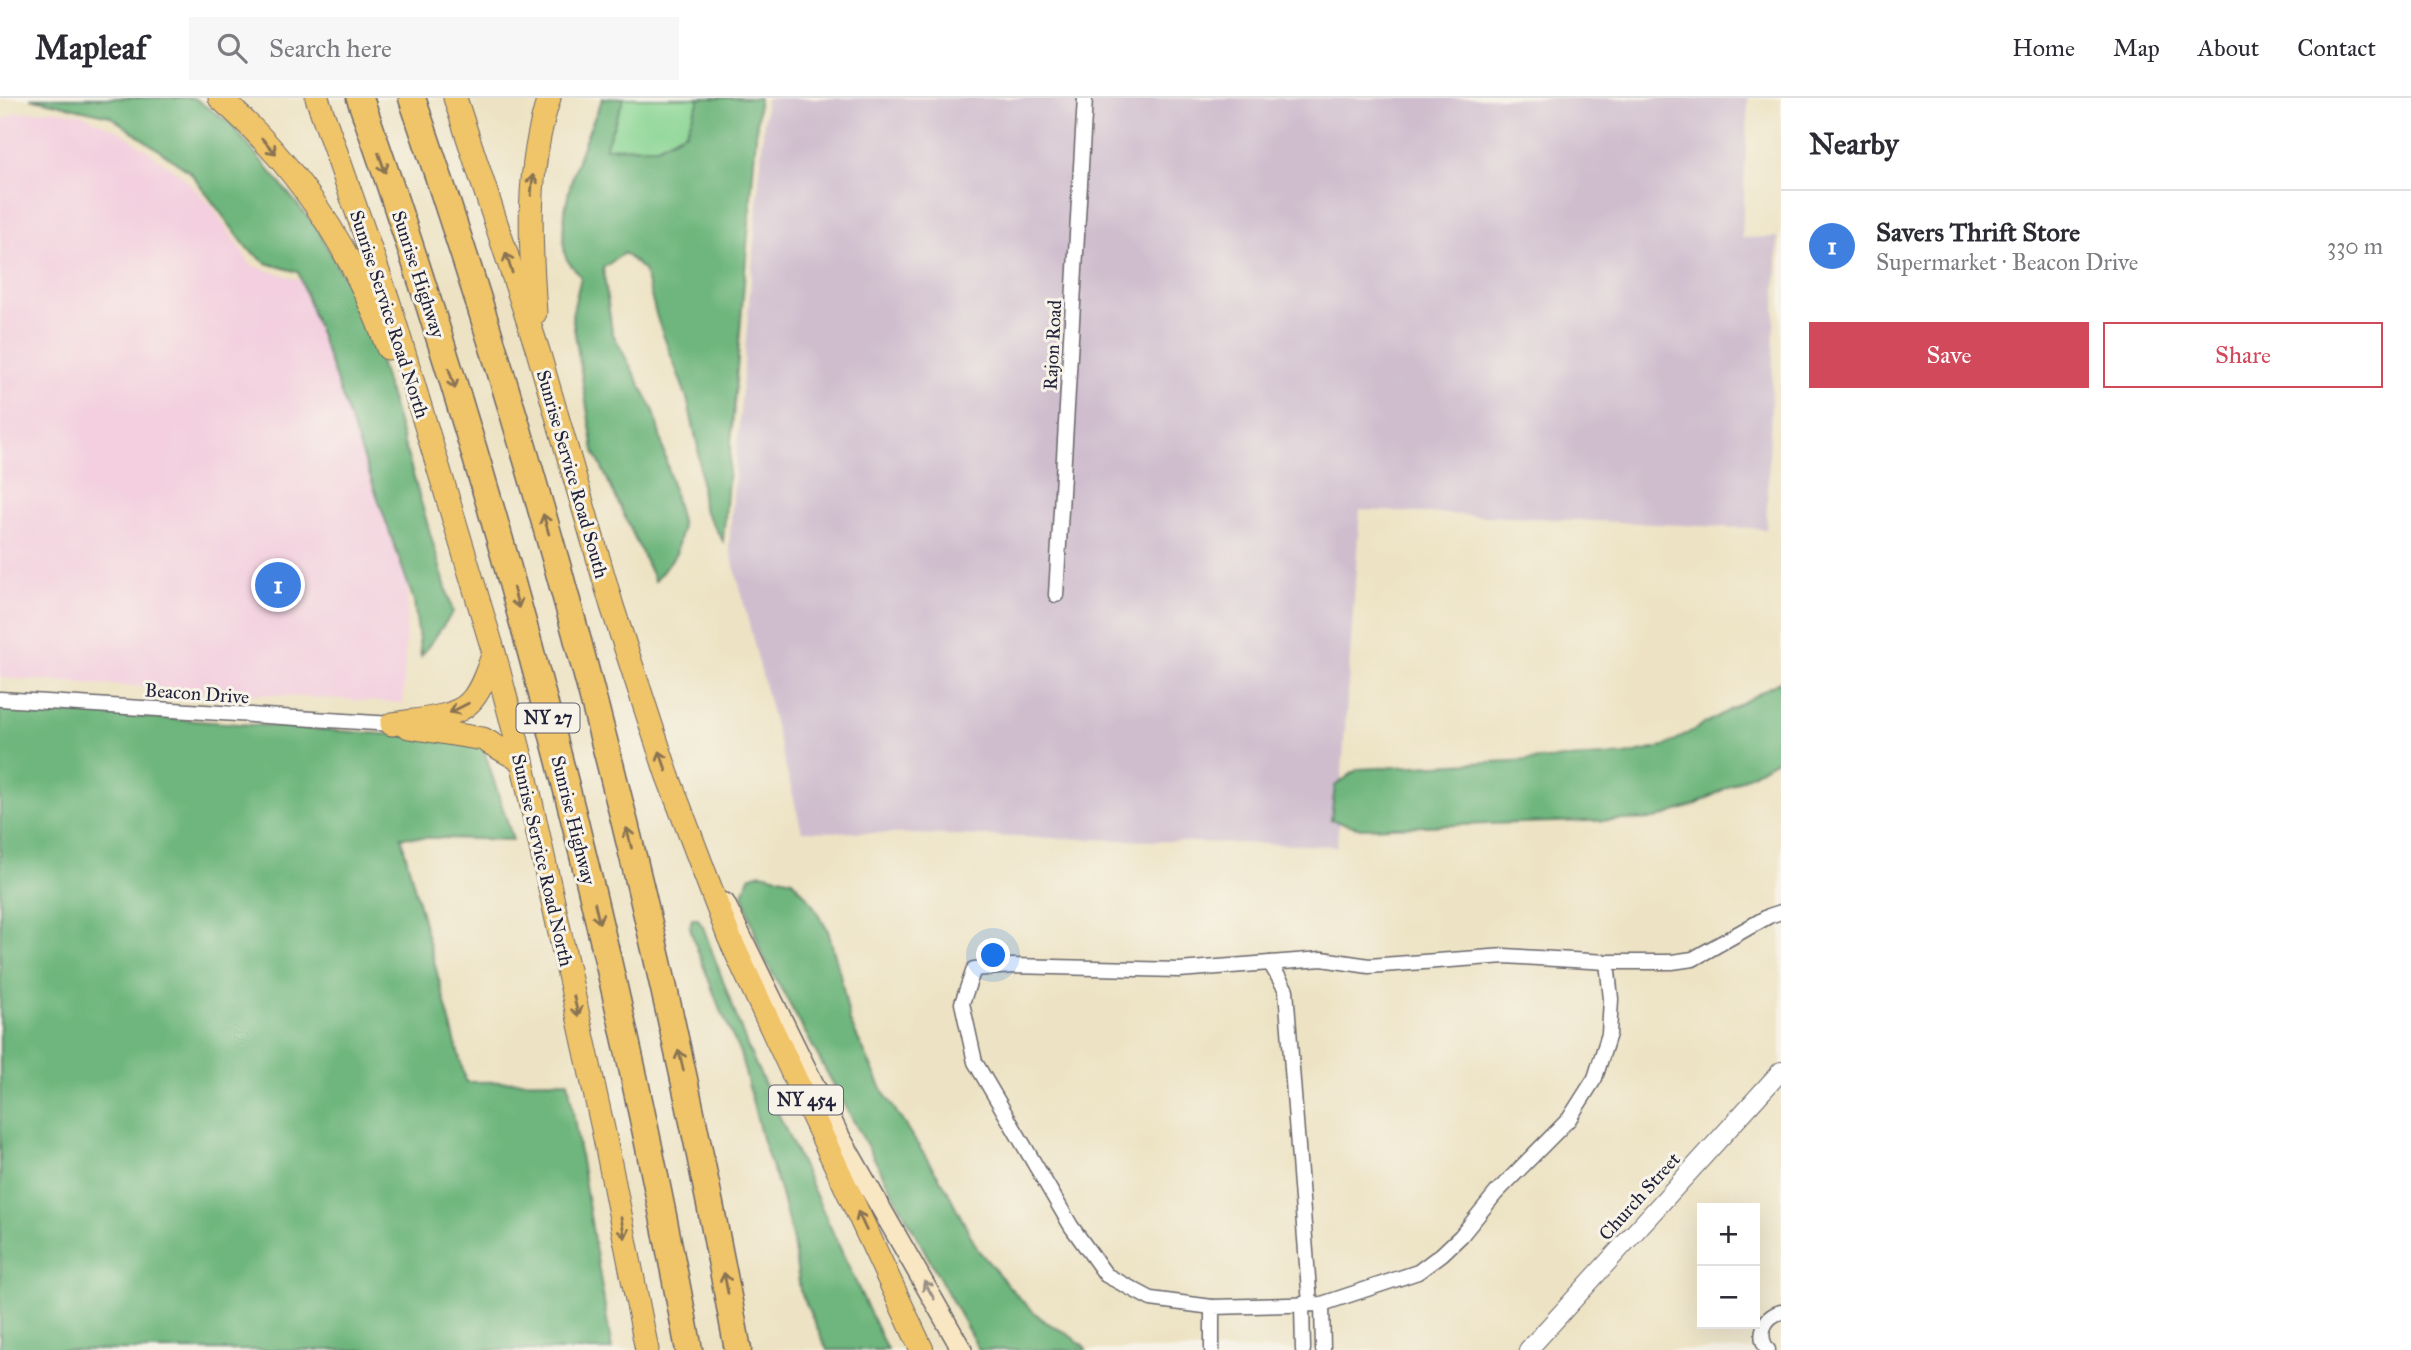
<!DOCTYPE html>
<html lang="en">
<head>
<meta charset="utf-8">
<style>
	:root { --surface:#fff; --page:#f7f7f7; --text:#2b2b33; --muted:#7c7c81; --line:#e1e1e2; --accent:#d1495b }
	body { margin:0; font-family:"IM FELL Great Primer",serif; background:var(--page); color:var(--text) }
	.controls { position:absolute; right:21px; bottom:21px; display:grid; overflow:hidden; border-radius:0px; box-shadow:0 7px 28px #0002 }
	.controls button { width:63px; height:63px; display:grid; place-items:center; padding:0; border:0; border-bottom:2px solid var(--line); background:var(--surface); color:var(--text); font:35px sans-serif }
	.you { position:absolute; left:994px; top:858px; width:24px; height:24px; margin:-18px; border:5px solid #fff; border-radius:50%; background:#1a73e8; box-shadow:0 0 0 10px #1a73e833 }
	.badge { display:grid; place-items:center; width:46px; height:46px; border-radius:50%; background:var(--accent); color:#fff; font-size:23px; font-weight:700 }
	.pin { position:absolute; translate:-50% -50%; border:4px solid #fff; box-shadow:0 2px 7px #0006 }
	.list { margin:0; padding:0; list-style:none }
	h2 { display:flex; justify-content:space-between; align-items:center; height:91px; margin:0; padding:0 28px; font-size:30px }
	h2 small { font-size:23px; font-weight:400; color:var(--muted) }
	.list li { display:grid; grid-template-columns:46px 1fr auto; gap:21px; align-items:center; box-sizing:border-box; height:112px; padding:0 28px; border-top:2px solid var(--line) }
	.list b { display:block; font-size:26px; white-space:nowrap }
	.list p { margin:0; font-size:23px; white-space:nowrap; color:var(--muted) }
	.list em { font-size:23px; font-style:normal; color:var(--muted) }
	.actions { display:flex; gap:14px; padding:21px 28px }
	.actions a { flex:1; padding:16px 0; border:2px solid var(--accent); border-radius:0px; text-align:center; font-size:24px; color:var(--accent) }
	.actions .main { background:var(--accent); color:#fff }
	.icon { flex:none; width:38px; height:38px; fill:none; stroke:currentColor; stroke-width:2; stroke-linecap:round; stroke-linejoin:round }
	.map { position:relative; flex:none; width:1781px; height:1252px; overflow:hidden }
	header { display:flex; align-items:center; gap:42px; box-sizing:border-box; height:98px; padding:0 35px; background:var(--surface); border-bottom:2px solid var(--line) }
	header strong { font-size:33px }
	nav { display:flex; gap:38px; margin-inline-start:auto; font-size:24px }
	.search { width:490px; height:63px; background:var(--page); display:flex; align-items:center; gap:18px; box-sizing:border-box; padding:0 24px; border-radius:0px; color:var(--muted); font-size:26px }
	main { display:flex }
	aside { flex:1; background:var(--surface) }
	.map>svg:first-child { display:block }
	.built { fill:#f3cfdf }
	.industrial { fill:#cfbdce }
	.green { fill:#88d593; stroke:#557c67; stroke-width:2 }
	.forest { fill:#6eb67d; stroke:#486c5c; stroke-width:2 }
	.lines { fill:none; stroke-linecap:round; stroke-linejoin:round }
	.minor-casing { stroke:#69666b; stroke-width:17 }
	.tertiary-casing { stroke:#69666b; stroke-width:20 }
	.secondary-casing { stroke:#69666b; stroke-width:22 }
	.trunk-casing { stroke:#69666b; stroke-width:25 }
	.motorway-casing { stroke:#69666b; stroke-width:29 }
	.minor { stroke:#fff; stroke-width:14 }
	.tertiary { stroke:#fff; stroke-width:18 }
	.secondary { stroke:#f9e7c3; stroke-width:19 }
	.trunk { stroke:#f0c469; stroke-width:23 }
	.motorway { stroke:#f0c469; stroke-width:26 }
	.oneway { stroke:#897352 }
	.oneway2 { stroke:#988e86 }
	.labels { text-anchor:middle; stroke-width:6; stroke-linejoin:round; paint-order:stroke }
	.shield { fill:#f7f3e8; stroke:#62616f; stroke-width:2 }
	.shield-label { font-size:18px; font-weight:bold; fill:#22223b }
	.street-label { font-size:19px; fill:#22223b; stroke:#f7f3e8 }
</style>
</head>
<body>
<header>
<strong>Mapleaf</strong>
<div class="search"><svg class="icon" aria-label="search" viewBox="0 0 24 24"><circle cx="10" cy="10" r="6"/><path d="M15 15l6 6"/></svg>Search here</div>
<nav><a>Home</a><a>Map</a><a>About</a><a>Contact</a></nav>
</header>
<main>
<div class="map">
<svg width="1781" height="1252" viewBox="0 0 1781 1252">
	<rect width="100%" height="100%" fill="#f7f3e8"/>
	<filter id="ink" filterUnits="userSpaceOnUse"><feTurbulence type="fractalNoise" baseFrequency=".0143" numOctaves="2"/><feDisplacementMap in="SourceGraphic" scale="14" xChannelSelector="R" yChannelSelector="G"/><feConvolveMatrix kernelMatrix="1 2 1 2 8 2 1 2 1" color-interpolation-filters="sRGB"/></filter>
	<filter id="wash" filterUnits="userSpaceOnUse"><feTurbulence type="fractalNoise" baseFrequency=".00686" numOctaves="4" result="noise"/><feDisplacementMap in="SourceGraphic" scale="28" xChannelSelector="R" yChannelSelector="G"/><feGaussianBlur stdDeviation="1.57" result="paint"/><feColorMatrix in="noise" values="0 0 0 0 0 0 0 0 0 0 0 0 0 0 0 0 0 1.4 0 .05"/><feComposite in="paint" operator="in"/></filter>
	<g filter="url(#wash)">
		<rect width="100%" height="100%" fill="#ede3c4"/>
		<polygon class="built" points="52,12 81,16 121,34 181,77 211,107 251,167 302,183 367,344 408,488 403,605 0,580 0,23 14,15"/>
		<polygon class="industrial" points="766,0 1748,0 1742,140 1778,139 1766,431 1360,412 1337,748 802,733 729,448"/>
		<polygon class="green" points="624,0 700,0 686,34 657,49 604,50"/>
		<g class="forest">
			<polygon points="30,0 194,0 230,25 317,130 370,229 453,514 421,558 414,503 298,174 266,165 247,150 190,74 110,18"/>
			<path d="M603 0H624L605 50 657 49 686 34 700 0H759L723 443 703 410 698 349 687 300 658 223 644 172 624 155 603 170 612 234 654 313 682 428 676 456 655 483 594 353 572 217 581 179C576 172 567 165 565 157 556 109 583 44 603 0Z"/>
			<polygon points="1781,583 1781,660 1697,706 1655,721 1361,730 1331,722 1335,688 1358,671 1625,657 1663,649"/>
			<polygon points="0,609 481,643 513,742 401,739 466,984 568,983 612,1252 0,1252"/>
			<polygon points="761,775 792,782 810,802 828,833 840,876 850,924 884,995 946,1090 978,1152 1019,1200 1044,1223 1066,1235 1084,1248 1086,1252 979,1252 761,854 743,796 749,779"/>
			<polygon points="692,821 698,821 703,829 748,950 887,1252 827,1252 800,1192 793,1143 780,1092 763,1044 740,955 718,906 694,843 690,829"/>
		</g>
	</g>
	<g filter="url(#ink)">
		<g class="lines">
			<g class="minor-casing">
				<g id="minor">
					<polyline points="1056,497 1085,0"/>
					<polyline points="0,601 392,626"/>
					<polyline points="1270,865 1322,861 1369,868 1505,858 1607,864 1672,864 1693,861 1769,818 1781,814"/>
					<polyline points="1302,1206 1303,1252"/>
					<polyline points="1322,1206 1323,1252"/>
					<polyline points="1212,1209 1151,1201 1106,1177 1071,1128 975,964 962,905 974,871 1012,868 1179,872 1270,865 1286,892 1310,1206"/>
					<polyline points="1212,1252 1212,1209 1322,1206 1418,1174 1442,1156 1461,1138 1496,1095 1569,1021 1595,980 1609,936 1611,901 1607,864"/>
					<path d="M1768 1252C1757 1238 1763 1219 1781 1214"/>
				</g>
			</g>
			<g class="tertiary-casing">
				<polyline id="tertiary" points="1528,1252 1781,973"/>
			</g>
			<g class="secondary-casing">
				<polyline id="secondary" points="725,805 838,1035 962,1252"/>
			</g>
			<g class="trunk-casing">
				<g id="trunk">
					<path d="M220 0C298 68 353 153 388 250"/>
					<polyline points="317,0 389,205 494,555 522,663 605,1040 647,1252"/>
					<polyline points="455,0 538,253 612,508 667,676 729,839 922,1252"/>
					<path d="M535 215C530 142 526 71 549 0"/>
					<path d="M392 626C414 622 455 621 470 604 482 592 488 570 494 555"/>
					<polyline points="409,629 483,641 522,663"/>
				</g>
			</g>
			<g class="motorway-casing">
				<g id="motorway">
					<path d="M360 0C503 408 610 828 689 1252"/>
					<path d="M412 0C552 409 660 827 738 1252"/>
				</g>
			</g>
			<use href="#minor" class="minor"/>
			<use href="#tertiary" class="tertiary"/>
			<use href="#secondary" class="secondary"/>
			<use href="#trunk" class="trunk"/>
			<use href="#motorway" class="motorway"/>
		</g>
		<defs><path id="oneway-shaft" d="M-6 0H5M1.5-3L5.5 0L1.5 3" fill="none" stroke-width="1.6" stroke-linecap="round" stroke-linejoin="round" transform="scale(1.75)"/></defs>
		<g class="oneway">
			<use href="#oneway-shaft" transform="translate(269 48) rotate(47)"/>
			<use href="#oneway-shaft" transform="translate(382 65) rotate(71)"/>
			<use href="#oneway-shaft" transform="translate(532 87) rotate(-85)"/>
			<use href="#oneway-shaft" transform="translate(509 165) rotate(-108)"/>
			<use href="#oneway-shaft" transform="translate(452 281) rotate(73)"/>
			<use href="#oneway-shaft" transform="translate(546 426) rotate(-106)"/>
			<use href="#oneway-shaft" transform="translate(516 500) rotate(75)"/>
			<use href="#oneway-shaft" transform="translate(459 610) rotate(153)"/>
			<use href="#oneway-shaft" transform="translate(663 663) rotate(-109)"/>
			<use href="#oneway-shaft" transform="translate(629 740) rotate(-104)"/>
			<use href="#oneway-shaft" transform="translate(597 815) rotate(77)"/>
			<use href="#oneway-shaft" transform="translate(576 908) rotate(77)"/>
			<use href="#oneway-shaft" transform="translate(681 962) rotate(-103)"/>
			<use href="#oneway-shaft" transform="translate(862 1123) rotate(-115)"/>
			<use href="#oneway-shaft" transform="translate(623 1130) rotate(79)"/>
			<use href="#oneway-shaft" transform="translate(726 1185) rotate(-101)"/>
		</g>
		<use class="oneway2" href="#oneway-shaft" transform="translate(929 1192) rotate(-120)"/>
	</g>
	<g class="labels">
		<g class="shield">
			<rect x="516.5" y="605.5" width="63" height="29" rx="5"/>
			<rect x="769" y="987.5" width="74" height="29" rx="5"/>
		</g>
		<g class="shield-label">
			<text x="548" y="626">NY 27</text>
			<text x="806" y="1008">NY 454</text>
		</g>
		<g class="street-label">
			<text transform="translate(419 176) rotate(72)" y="7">Sunrise Highway</text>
			<text transform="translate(390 216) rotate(72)" y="7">Sunrise Service Road North</text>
			<text transform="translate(1052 247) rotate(-87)" y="7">Rajon Road</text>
			<text transform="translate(573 376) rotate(74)" y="7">Sunrise Service Road South</text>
			<text transform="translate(197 595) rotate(4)" y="7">Beacon Drive</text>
			<text transform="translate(574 722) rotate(76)" y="7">Sunrise Highway</text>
			<text transform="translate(543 762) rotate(77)" y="7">Sunrise Service Road North</text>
			<text transform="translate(1639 1098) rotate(-48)" y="7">Church Street</text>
		</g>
	</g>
</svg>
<div class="controls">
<button>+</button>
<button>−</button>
</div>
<div class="you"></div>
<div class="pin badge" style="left:278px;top:487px;background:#3f7fe0">1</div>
</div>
<aside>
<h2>Nearby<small></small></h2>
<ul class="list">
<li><span class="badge" style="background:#3f7fe0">1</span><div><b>Savers Thrift Store</b><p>Supermarket · Beacon Drive</p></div><em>330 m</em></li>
</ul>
<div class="actions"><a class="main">Save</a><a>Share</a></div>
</aside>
</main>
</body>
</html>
